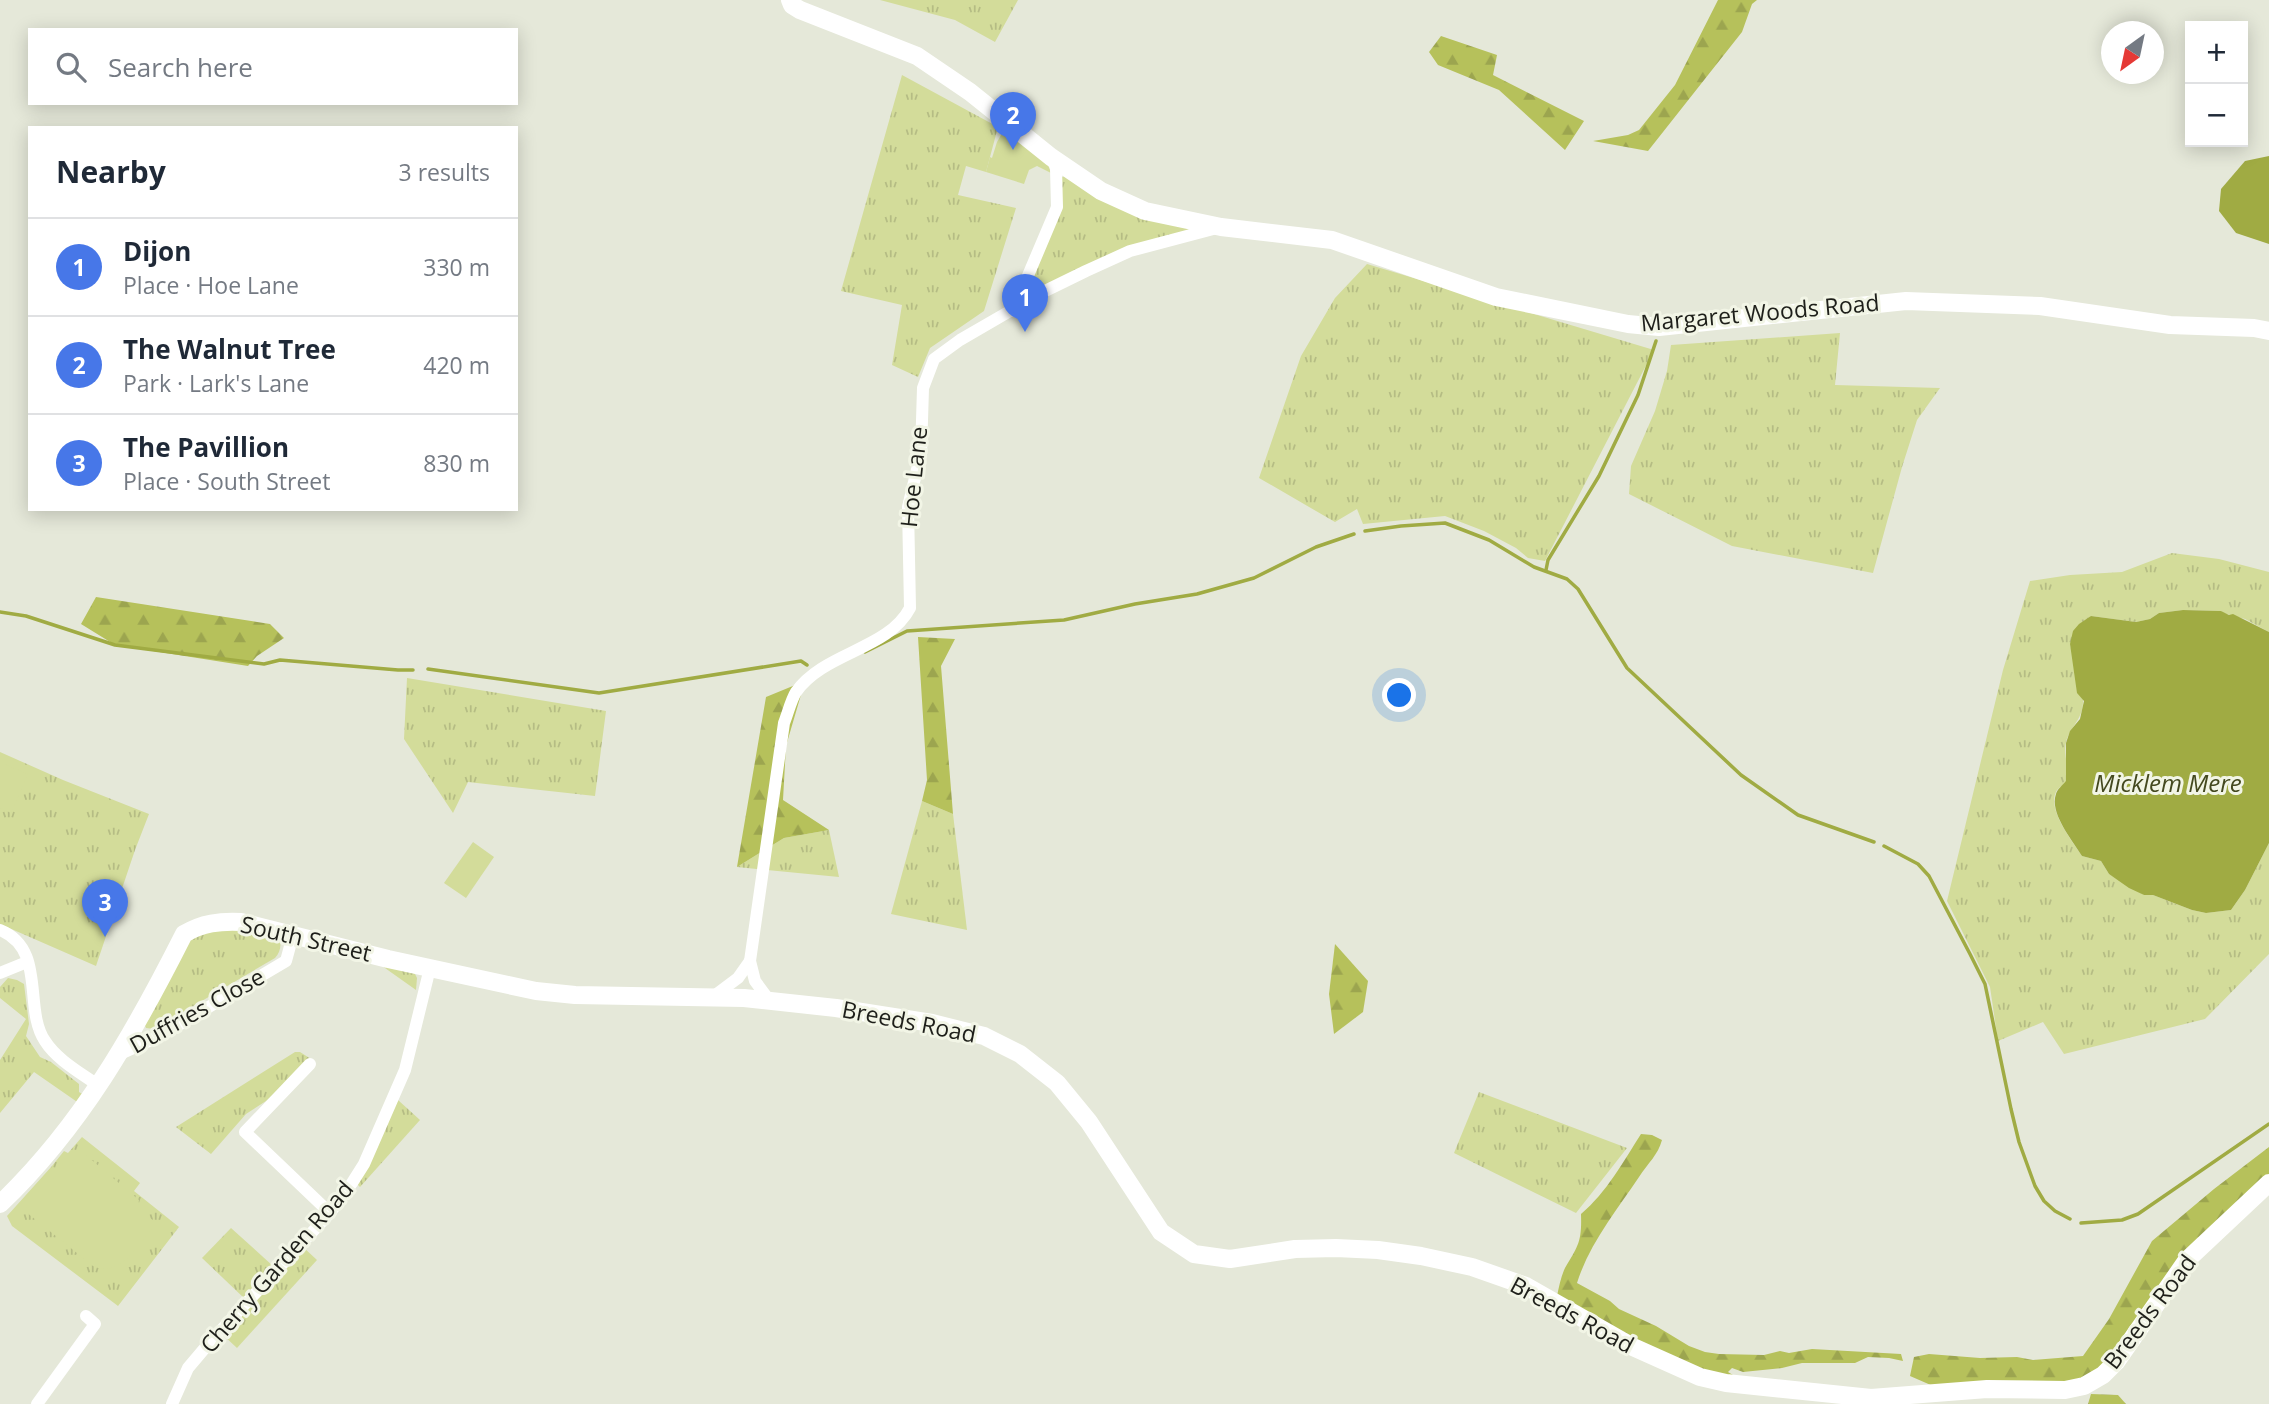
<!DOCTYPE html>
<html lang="en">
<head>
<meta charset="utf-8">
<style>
	:root { --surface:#fff; --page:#f2f2f3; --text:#1f2937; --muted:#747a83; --line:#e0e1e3; --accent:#4777e8 }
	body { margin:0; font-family:"Open Sans",sans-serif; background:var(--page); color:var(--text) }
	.controls { position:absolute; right:21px; top:21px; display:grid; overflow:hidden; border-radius:0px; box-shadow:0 4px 18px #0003 }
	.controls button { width:63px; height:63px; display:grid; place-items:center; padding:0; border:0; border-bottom:2px solid var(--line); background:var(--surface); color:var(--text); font:35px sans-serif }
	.compass { position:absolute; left:2101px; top:21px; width:63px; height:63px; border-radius:50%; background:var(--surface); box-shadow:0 4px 18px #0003; rotate:213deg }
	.you { position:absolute; left:1400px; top:696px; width:24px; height:24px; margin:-18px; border:5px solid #fff; border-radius:50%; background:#1a73e8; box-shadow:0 0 0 10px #1a73e833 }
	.badge { display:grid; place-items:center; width:46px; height:46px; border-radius:50%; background:var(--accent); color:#fff; font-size:23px; font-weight:700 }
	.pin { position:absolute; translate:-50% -58px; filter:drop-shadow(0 2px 4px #0008) }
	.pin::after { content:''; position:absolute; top:37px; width:24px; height:21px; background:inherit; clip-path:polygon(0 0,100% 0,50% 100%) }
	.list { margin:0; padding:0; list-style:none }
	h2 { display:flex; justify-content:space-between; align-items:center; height:91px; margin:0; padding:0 28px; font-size:30px }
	h2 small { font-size:23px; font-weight:400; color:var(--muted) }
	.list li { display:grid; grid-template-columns:46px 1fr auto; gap:21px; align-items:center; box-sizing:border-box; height:98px; padding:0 28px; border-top:2px solid var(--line) }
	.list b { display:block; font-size:26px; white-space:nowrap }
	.list p { margin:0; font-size:23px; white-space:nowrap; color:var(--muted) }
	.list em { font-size:23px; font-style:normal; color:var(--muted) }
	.icon { flex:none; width:38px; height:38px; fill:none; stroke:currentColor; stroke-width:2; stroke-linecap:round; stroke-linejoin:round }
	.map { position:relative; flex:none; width:2269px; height:1404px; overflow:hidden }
	.search { position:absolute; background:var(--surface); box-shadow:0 4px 18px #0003; left:28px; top:28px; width:490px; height:77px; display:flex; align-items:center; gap:18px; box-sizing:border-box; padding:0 24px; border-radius:0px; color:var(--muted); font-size:26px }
	.panel { position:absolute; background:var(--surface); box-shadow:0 4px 18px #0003; left:28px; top:126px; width:490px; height:385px; border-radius:0px }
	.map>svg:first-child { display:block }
	.grass { fill:url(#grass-tufts) }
	.forest { fill:url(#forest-firs) }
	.garden { fill:#d3dc9a }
	.water { fill:#a0ab43 }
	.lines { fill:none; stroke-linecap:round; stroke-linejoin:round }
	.stream { stroke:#a0ab43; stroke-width:3.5 }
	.street { stroke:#fff; stroke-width:12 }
	.secondary { stroke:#fff; stroke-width:18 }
	.labels { text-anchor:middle; stroke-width:6; stroke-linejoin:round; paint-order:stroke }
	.street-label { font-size:23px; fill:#1e1f1a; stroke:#f2f5e6 }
	.water-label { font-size:24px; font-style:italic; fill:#44491f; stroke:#f2f5e6 }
</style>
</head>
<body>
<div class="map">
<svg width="2269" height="1404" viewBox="0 0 2269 1404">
	<defs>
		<pattern id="grass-tufts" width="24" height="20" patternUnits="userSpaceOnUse" patternTransform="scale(1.75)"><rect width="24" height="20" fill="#d3dc9a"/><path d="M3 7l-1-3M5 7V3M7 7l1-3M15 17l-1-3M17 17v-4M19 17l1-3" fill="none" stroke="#b5bc84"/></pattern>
		<pattern id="forest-firs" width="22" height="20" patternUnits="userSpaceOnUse" patternTransform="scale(1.75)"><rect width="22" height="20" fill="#b6c15b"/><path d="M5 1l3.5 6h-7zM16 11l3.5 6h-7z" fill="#9ca54f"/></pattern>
	</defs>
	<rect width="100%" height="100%" fill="#e5e8d9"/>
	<g class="grass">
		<polygon points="880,0 1018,0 995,42 955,20"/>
		<polygon points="902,75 998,127 986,172 966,166 958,195 1016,208 984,311 930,348 918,377 892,365 902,305 841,291"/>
		<polygon points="1067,175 1189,227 1188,231 1065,276 1029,293 1027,286 1060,178"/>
		<polygon points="1367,264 1654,350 1545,561 1528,558 1516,548 1484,531 1445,516 1363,524 1357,509 1335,522 1259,478 1301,356 1335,298"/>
		<polygon points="1840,333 1835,385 1940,388 1917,420 1902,467 1873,573 1732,546 1629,494 1631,466 1655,411 1667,371 1671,345"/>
		<path d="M2172 553 2219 559 2269 572V632L2245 619 2223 613 2221 611 2183 610 2159 613 2150 619 2136 622 2091 616 2070 644C2073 659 2084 689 2083 702 2083 719 2070 727 2066 742 2063 754 2070 772 2067 780 2065 785 2058 787 2056 792 2047 810 2073 842 2082 856L2101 861 2109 874 2144 895H2153L2192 910 2206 913 2231 910 2245 890 2269 843V954L2205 1019 2064 1054 2043 1022 1998 1041 1990 987 1947 901 2003 670 2030 581 2070 575 2122 572Z"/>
		<polygon points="407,678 606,711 595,796 468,782 453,813 404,739"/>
		<polygon points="0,752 63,780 149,814 135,850 96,966 0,924"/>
		<polygon points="922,801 953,814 967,930 891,914"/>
		<polygon points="829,830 839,877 737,867 784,838"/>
		<path d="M218 924 278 936C282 944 281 951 275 958L154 1029 146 1028 142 1019 183 941Z"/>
		<polygon points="368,956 414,972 417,978 416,990"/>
		<polygon points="8,978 17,980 24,984 29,1024 26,1036 40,1057 51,1062 79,1084 79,1092 89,1098 83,1106 34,1072 0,1113 0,1060 26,1019 0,998 0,987"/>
		<polygon points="295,1052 300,1052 311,1059 266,1101 246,1114 211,1154 176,1127"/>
		<polygon points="1479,1092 1627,1148 1576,1213 1454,1153"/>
		<polygon points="398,1100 420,1120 360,1187 357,1184"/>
		<polygon points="82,1137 140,1183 134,1191 179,1227 118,1306 12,1226 7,1216 52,1166 64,1151 68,1153"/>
		<polygon points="231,1228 273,1266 245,1299 202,1258"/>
		<polygon points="303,1247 317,1260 237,1348 223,1335"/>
	</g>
	<g class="forest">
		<polygon points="1718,0 1757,0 1752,4 1742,32 1648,151 1593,141 1628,135 1639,130 1675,85"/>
		<polygon points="1441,36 1497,55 1493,75 1584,121 1565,150 1499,90 1438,65 1429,52"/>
		<polygon points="96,597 270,624 284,638 257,656 248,666 115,645 81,624"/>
		<polygon points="918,637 955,639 941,666 953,814 922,801 927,780"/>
		<polygon points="805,681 786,746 783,800 829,830 784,838 737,867 766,697"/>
		<polygon points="1335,944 1368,981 1363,1012 1334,1034 1329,994"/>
		<path d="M1641 1134 1652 1135 1662 1140C1658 1155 1648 1163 1639 1177 1617 1210 1589 1244 1577 1283L1610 1301 1619 1309 1656 1326 1689 1346 1705 1352 1719 1354 1764 1355 1780 1351 1789 1353 1812 1349 1901 1354 1903 1361 1889 1358 1868 1357 1855 1363H1802L1782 1368 1743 1372 1732 1368 1728 1372 1738 1378 1698 1375 1557 1296C1559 1287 1561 1276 1565 1268 1578 1246 1582 1242 1581 1214 1607 1192 1623 1162 1641 1134Z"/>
		<polygon points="2269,1147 2269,1178 2117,1355 2084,1383 1933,1386 1910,1376 1914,1357 1929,1354 1980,1358 2017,1357 2033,1360 2083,1356 2109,1319 2152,1241 2214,1189"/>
		<polygon points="2091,1394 2118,1395 2126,1404 2088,1404"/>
	</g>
	<g class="garden">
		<polygon points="1005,128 1047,162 1051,173 1037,166 1029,170 1024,184 986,172 990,157 992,158 997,142"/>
		<polygon points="4,764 28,774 11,813 0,808 0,772"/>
		<polygon points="473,842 494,857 466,898 444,883"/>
		<path d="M80 1150 139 1200 138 1207 156 1223C141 1241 120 1280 93 1266L26 1212V1208Z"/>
	</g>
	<g class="water">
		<polygon points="2269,156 2269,244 2236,233 2219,211 2221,189 2245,161"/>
		<path d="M2183 610 2221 611 2229 615 2233 614 2269 632V843L2245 890 2231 910 2206 913 2192 910 2153 895H2144L2129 888 2109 874 2101 861 2082 856C2073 841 2049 813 2056 794 2057 789 2063 785 2066 781V743L2070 731 2080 719 2084 701 2077 693 2070 644 2073 631 2079 624 2091 616 2136 622 2150 619 2159 613Z"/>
	</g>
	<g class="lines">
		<g class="stream">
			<polyline points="1365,531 1401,526 1445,523 1489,540 1534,567 1567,579 1578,589 1627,668 1741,775 1798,815 1874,842"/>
			<polyline points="1546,570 1548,560 1599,476 1638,395 1656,341"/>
			<polyline points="0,612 26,616 115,645 264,664 280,660 398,670 413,670"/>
			<polyline points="865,652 907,631 1064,620 1135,604 1197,594 1254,578 1316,547 1354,534"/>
			<polyline points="428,669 599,693 801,661 807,665"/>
			<polyline points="1884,846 1918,864 1929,876 1970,954 1985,984 2011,1109 2019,1142 2035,1186 2044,1201 2055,1211 2070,1219"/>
			<polyline points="2081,1223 2122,1220 2138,1214 2269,1124"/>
		</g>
		<g class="street">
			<polyline points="1013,311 1057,207 1056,168 1052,158"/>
			<path d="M0 930C47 949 23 1009 45 1041 57 1060 81 1073 99 1086"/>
			<polyline points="0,973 27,962"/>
			<polyline points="714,996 738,978 750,961"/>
			<path d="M769 1000 755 981 750 961 784 723C788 713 791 700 796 692 824 652 888 650 910 608L908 507 921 453 923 388 934 359 960 340 1041 293 1086 271 1130 251 1217 228"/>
			<polyline points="120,1054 160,1036 286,961 293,935"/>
			<polyline points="310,1064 245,1132 330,1213"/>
			<polyline points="37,1404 95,1324 86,1316"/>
			<polyline points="172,1404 188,1368 210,1342 330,1213 352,1183 364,1164 405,1070 430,968"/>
		</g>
		<g class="secondary">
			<polyline points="790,0 792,5 800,10 917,56 970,92 1051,157 1101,191 1145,211 1221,227 1332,240 1496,297 1628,324 1659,327 1906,301 2040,306 2170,325 2254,328 2269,331"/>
			<path d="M0 1204C81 1127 134 1033 184 934 202 923 220 921 241 922L388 959 536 991 575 995 744 998 836 1008 932 1023 984 1036 1020 1054 1057 1083 1089 1122 1161 1232 1194 1254 1230 1259 1295 1249 1336 1248 1378 1250 1421 1256 1472 1267 1526 1286 1633 1347 1700 1377 1726 1383 1871 1398 1987 1389 2065 1390 2084 1386 2103 1375 2116 1362 2187 1260 2269 1183"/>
		</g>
	</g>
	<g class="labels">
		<g class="street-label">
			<text transform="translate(1760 313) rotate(-5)" y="8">Margaret Woods Road</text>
			<text transform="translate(914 477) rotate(-84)" y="8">Hoe Lane</text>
			<text transform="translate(306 939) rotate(13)" y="8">South Street</text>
			<text transform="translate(197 1011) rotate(-29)" y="8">Duffries Close</text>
			<text transform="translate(909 1022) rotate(11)" y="8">Breeds Road</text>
			<text transform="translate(277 1267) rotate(-49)" y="8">Cherry Garden Road</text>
			<text transform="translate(2150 1312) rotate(-53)" y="8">Breeds Road</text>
			<text transform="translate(1572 1315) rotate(28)" y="8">Breeds Road</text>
		</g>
		<g class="water-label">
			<text x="2168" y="792">Micklem Mere</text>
		</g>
	</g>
</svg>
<div class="controls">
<button>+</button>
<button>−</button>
</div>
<svg class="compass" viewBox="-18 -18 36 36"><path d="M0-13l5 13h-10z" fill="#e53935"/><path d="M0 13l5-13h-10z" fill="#747a83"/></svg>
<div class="you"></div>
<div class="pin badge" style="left:1025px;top:332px">1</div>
<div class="pin badge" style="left:1013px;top:150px">2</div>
<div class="pin badge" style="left:105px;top:937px">3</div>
<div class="search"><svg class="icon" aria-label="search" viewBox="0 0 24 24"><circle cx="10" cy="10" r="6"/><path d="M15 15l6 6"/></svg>Search here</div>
<section class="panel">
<h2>Nearby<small>3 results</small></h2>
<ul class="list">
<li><span class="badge">1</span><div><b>Dijon</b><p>Place · Hoe Lane</p></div><em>330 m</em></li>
<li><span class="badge">2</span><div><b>The Walnut Tree</b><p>Park · Lark's Lane</p></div><em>420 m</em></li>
<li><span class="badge">3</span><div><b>The Pavillion</b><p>Place · South Street</p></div><em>830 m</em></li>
</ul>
</section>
</div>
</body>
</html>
